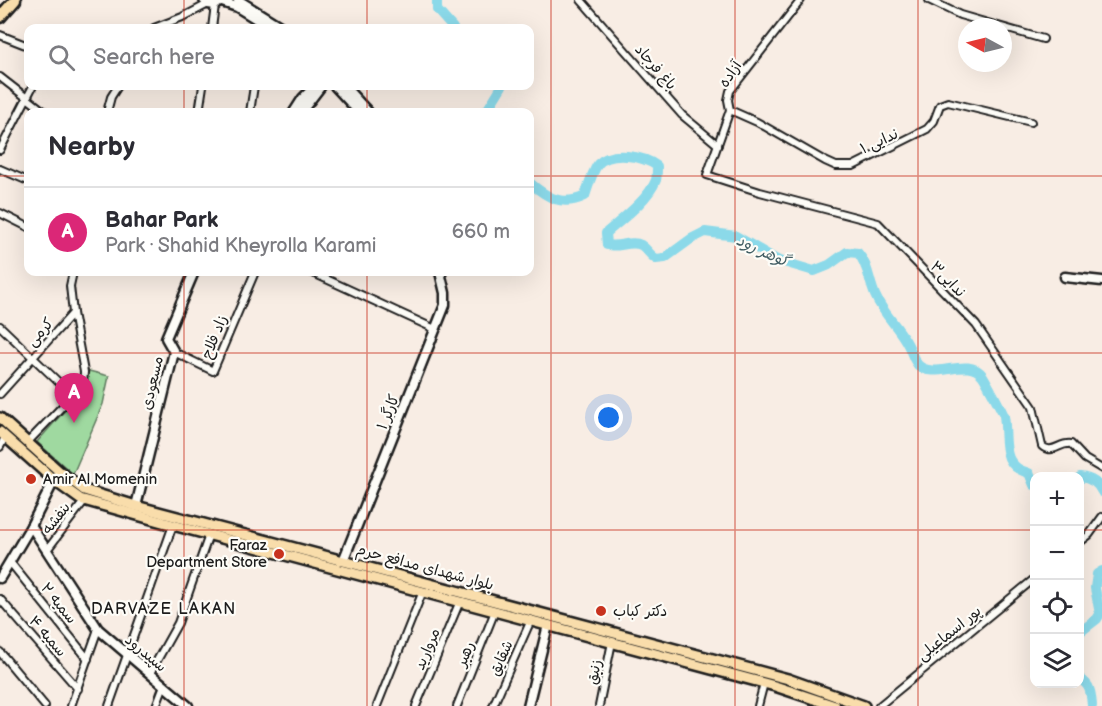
<!DOCTYPE html>
<html lang="en">
<head>
<meta charset="utf-8">
<style>
	:root { --surface:#fff; --page:#f7f7f7; --text:#2b2b33; --muted:#7c7c81; --line:#e1e1e2; --accent:#db2777 }
	body { margin:0; font-family:"Balsamiq Sans","Playpen Sans Arabic",sans-serif; background:var(--page); color:var(--text) }
	.controls { position:absolute; right:18px; bottom:18px; display:grid; overflow:hidden; border-radius:12px; box-shadow:0 6px 24px #0002 }
	.controls button { width:54px; height:54px; display:grid; place-items:center; padding:0; border:0; border-bottom:2px solid var(--line); background:var(--surface); color:var(--text); font:30px sans-serif }
	.compass { position:absolute; left:958px; top:18px; width:54px; height:54px; border-radius:50%; background:var(--surface); box-shadow:0 6px 24px #0002; rotate:277deg }
	.you { position:absolute; left:609px; top:418px; width:21px; height:21px; margin:-15px; border:4px solid #fff; border-radius:50%; background:#1a73e8; box-shadow:0 0 0 9px #1a73e833 }
	.badge { display:grid; place-items:center; width:39px; height:39px; border-radius:50%; background:var(--accent); color:#fff; font-size:20px; font-weight:700 }
	.pin { position:absolute; translate:-50% -50px; filter:drop-shadow(0 2px 3px #0008) }
	.pin::after { content:''; position:absolute; top:32px; width:21px; height:18px; background:inherit; clip-path:polygon(0 0,100% 0,50% 100%) }
	.list { margin:0; padding:0; list-style:none }
	h2 { display:flex; justify-content:space-between; align-items:center; height:78px; margin:0; padding:0 24px; font-size:26px }
	h2 small { font-size:20px; font-weight:400; color:var(--muted) }
	.list li { display:grid; grid-template-columns:39px 1fr auto; gap:18px; align-items:center; box-sizing:border-box; height:90px; padding:0 24px; border-top:2px solid var(--line) }
	.list b { display:block; font-size:22px; white-space:nowrap }
	.list p { margin:0; font-size:20px; white-space:nowrap; color:var(--muted) }
	.list em { font-size:20px; font-style:normal; color:var(--muted) }
	.icon { flex:none; width:33px; height:33px; fill:none; stroke:currentColor; stroke-width:2; stroke-linecap:round; stroke-linejoin:round }
	.map { position:relative; flex:none; width:1102px; height:706px; overflow:hidden }
	.search { position:absolute; background:var(--surface); box-shadow:0 6px 24px #0002; left:24px; top:24px; width:510px; height:66px; display:flex; align-items:center; gap:15px; box-sizing:border-box; padding:0 21px; border-radius:12px; color:var(--muted); font-size:22px }
	.panel { position:absolute; background:var(--surface); box-shadow:0 6px 24px #0002; left:24px; top:108px; width:510px; height:168px; border-radius:12px }
	.map>svg:first-child { display:block }
	.green { fill:#9fd9a0; stroke:#5e7a5e; stroke-width:1.5 }
	.lines { fill:none; stroke-linecap:round; stroke-linejoin:round }
	.river { stroke:#8bd9e9; stroke-width:10 }
	.street-casing { stroke:#1c1c1c; stroke-width:10 }
	.secondary-casing { stroke:#1c1c1c; stroke-width:13 }
	.primary-casing { stroke:#1c1c1c; stroke-width:14 }
	.highway-casing { stroke:#1c1c1c; stroke-width:15 }
	.street { stroke:#fdfcf7; stroke-width:6 }
	.secondary { stroke:#fdfcf7; stroke-width:8 }
	.primary { stroke:#f9ddab; stroke-width:9 }
	.highway { stroke:#f9ddab; stroke-width:10 }
	.grid { fill:none; stroke:#c8321e; stroke-width:1.5; stroke-opacity:0.55 }
	.poi-dot { fill:#c8321e; stroke:#fdfcf7; stroke-width:2 }
	.labels { text-anchor:middle; stroke-width:4.5; stroke-linejoin:round; paint-order:stroke }
	.street-label { font-size:15px; fill:#1c1c1c; stroke:#fdfcf7 }
	.poi-label { font-size:15px; fill:#1c1c1c; stroke:#fdfcf7; text-anchor:start }
	.water-label { font-size:16px; font-style:italic; fill:#435e64; stroke:#fdfcf7 }
	.neighbourhood-label { font-size:16px; letter-spacing:1.5px; fill:#1c1c1c; stroke:#fdfcf7 }
</style>
</head>
<body>
<div class="map">
<svg width="1102" height="706" viewBox="0 0 1102 706">
	<rect width="100%" height="100%" fill="#f8ede4"/>
	<filter id="ink" filterUnits="userSpaceOnUse"><feTurbulence type="fractalNoise" baseFrequency=".0167" numOctaves="2"/><feDisplacementMap in="SourceGraphic" scale="12" xChannelSelector="R" yChannelSelector="G"/><feConvolveMatrix kernelMatrix="1 2 1 2 8 2 1 2 1" color-interpolation-filters="sRGB"/></filter>
	<g filter="url(#ink)">
		<polygon class="green" points="89,371 109,376 103,404 73,474 37,442 84,389"/>
		<g class="lines">
			<g class="river">
				<polyline points="437,0 437,10 453,28"/>
				<polyline points="486,112 502,86"/>
				<path d="M530 183C548 198 562 207 585 196 588 187 592 172 598 164 611 150 643 156 657 166 657 170 657 176 656 180 649 199 621 220 606 233L607 245C619 248 631 240 641 245 646 248 650 255 656 259L665 258 691 239 705 232 736 236 777 260 814 271 829 265 847 252 858 253C868 264 869 281 875 295 883 314 899 327 908 345 912 352 912 358 918 365 935 381 968 355 983 376 985 379 1004 414 1004 416 1008 439 999 466 1029 473L1034 485"/>
				<path d="M1080 477C1089 478 1098 482 1102 492"/>
				<polyline points="1080,632 1097,619 1100,614 1095,588 1097,574 1102,571"/>
				<path d="M1080 679C1091 685 1091 694 1092 706"/>
			</g>
			<g class="street-casing">
				<g id="street">
					<polyline points="581,0 682,115 718,145"/>
					<path d="M801 0 730 91 728 100 730 110 707 175 760 192 878 223 976 325 1033 407 1042 446C1052 455 1060 442 1071 444L1085 459 1102 469"/>
					<polyline points="929,0 960,15 1043,39"/>
					<polyline points="154,28 185,16 208,4"/>
					<polyline points="212,28 215,5"/>
					<polyline points="0,35 28,46"/>
					<polyline points="0,77 45,112"/>
					<polyline points="730,110 757,122 825,161 836,166 853,166 927,129 934,121 940,105 948,102 1031,122"/>
					<polyline points="107,112 111,97 118,86"/>
					<polyline points="199,112 203,86"/>
					<polyline points="250,112 254,86"/>
					<polyline points="0,150 33,86"/>
					<polyline points="0,169 28,181"/>
					<polyline points="0,213 28,227"/>
					<polyline points="311,272 435,329"/>
					<polyline points="0,326 73,396"/>
					<polyline points="174,352 213,371 255,272"/>
					<polyline points="0,394 73,313"/>
					<polyline points="27,443 78,390 83,383 84,372 73,313 70,286 73,272"/>
					<polyline points="0,447 5,437"/>
					<polyline points="1080,542 1089,535 1102,517"/>
					<polyline points="47,550 85,500"/>
					<polyline points="10,562 88,659"/>
					<polyline points="0,599 78,689"/>
					<polyline points="0,652 45,706"/>
					<polyline points="150,673 178,623 209,535"/>
					<polyline points="71,706 98,629"/>
					<polyline points="109,706 173,525"/>
					<polyline points="156,706 164,685"/>
					<polyline points="377,706 423,591"/>
					<polyline points="416,706 460,601"/>
					<polyline points="457,706 495,611"/>
					<polyline points="493,706 531,620"/>
					<polyline points="599,706 612,642"/>
					<polyline points="758,706 764,683"/>
					<polyline points="879,706 1034,579"/>
				</g>
			</g>
			<g class="secondary-casing">
				<g id="secondary">
					<polyline points="204,0 208,4 215,5 223,0"/>
					<polyline points="238,0 283,28"/>
					<polyline points="222,2 237,7 271,28"/>
					<polyline points="335,86 359,112"/>
					<polyline points="344,86 368,112"/>
					<polyline points="294,112 303,98 315,86"/>
					<polyline points="301,112 321,86"/>
					<polyline points="1065,277 1102,281"/>
					<polyline points="136,506 174,352 166,338 194,272"/>
					<polyline points="31,526 98,629 188,706"/>
					<polyline points="343,561 445,305 445,293 440,272"/>
					<polyline points="0,578 31,526 59,471"/>
					<polyline points="528,706 548,625"/>
				</g>
			</g>
			<g class="primary-casing">
				<g id="primary">
					<polyline points="0,418 59,471 84,490 136,506 788,679 864,706"/>
					<polyline points="0,432 55,481 80,499 173,525 775,686 835,706"/>
				</g>
			</g>
			<g class="highway-casing">
				<polyline id="highway" points="0,17 15,0"/>
			</g>
			<use href="#street" class="street"/>
			<use href="#secondary" class="secondary"/>
			<use href="#primary" class="primary"/>
			<use href="#highway" class="highway"/>
		</g>
	</g>
	<path class="grid" d="M184 0V28M367 0V28M551 0V706M735 0V706M918 0V706M184 86V112M367 86V112M0 176H28M530 176H1102M184 272V706M367 272V706M0 353H1102M0 530H1034M1080 530H1102"/>
	<g class="poi-dot">
		<circle cx="31" cy="479" r="6"/>
		<circle cx="279" cy="554" r="6"/>
		<circle cx="601" cy="611" r="6"/>
	</g>
	<g class="labels">
		<g class="street-label">
			<text transform="translate(656 67) rotate(49)" y="5">باغ فرجاد</text>
			<text transform="translate(730 74) rotate(-56)" y="5">آزاده</text>
			<text transform="translate(879 141) rotate(-25)" y="5">ندایی ۱</text>
			<text transform="translate(948 279) rotate(46)" y="5">ندایی۳</text>
			<text transform="translate(40 332) rotate(-48)" y="5">کرمی</text>
			<text transform="translate(214 337) rotate(-68)" y="5">زاد فلاح</text>
			<text transform="translate(152 383) rotate(-77)" y="5">مسعودی</text>
			<text transform="translate(388 412) rotate(-68)" y="5">کارگر ۱</text>
			<text transform="translate(56 518) rotate(-52)" y="5">بنفشه</text>
			<text transform="translate(425 567) rotate(15)" y="5">بلوار شهدای مدافع حرم</text>
			<text transform="translate(59 603) rotate(51)" y="5">سمیه ۲</text>
			<text transform="translate(949 633) rotate(-39)" y="5">پور اسماعیلی</text>
			<text transform="translate(48 636) rotate(49)" y="5">سمیه ۴</text>
			<text transform="translate(427 649) rotate(-67)" y="5">مروارید</text>
			<text transform="translate(146 653) rotate(40)" y="5">سپیدرود</text>
			<text transform="translate(465 654) rotate(-68)" y="5">رهبر</text>
			<text transform="translate(501 658) rotate(-66)" y="5">شقایق</text>
			<text transform="translate(594 672) rotate(-79)" y="5">زنبق</text>
		</g>
		<g class="poi-label">
			<text x="43" y="484">Amir Al Momenin</text>
			<text x="267" y="550" text-anchor="end">Faraz<tspan x="267" dy="17">Department Store</tspan></text>
			<text x="613" y="616">دکتر کباب</text>
		</g>
		<g class="water-label">
			<text transform="translate(763 250) rotate(25)" y="6">گوهر رود</text>
		</g>
		<g class="neighbourhood-label">
			<text x="164" y="614">DARVAZE LAKAN</text>
		</g>
	</g>
</svg>
<div class="controls">
<button>+</button>
<button>−</button>
<button><svg class="icon" aria-label="locate" viewBox="0 0 24 24"><circle cx="12" cy="12" r="6"/><path d="M12 2v4M12 18v4M2 12h4M18 12h4"/></svg></button>
<button><svg class="icon" aria-label="layers" viewBox="0 0 24 24"><path d="M12 4l9 5-9 5-9-5zM3 14l9 5 9-5"/></svg></button>
</div>
<svg class="compass" viewBox="-18 -18 36 36"><path d="M0-13l5 13h-10z" fill="#e53935"/><path d="M0 13l5-13h-10z" fill="#7c7c81"/></svg>
<div class="you"></div>
<div class="pin badge" style="left:74px;top:423px">A</div>
<div class="search"><svg class="icon" aria-label="search" viewBox="0 0 24 24"><circle cx="10" cy="10" r="6"/><path d="M15 15l6 6"/></svg>Search here</div>
<section class="panel">
<h2>Nearby<small></small></h2>
<ul class="list">
<li><span class="badge">A</span><div><b>Bahar Park</b><p>Park · Shahid Kheyrolla Karami</p></div><em>660 m</em></li>
</ul>
</section>
</div>
</body>
</html>
